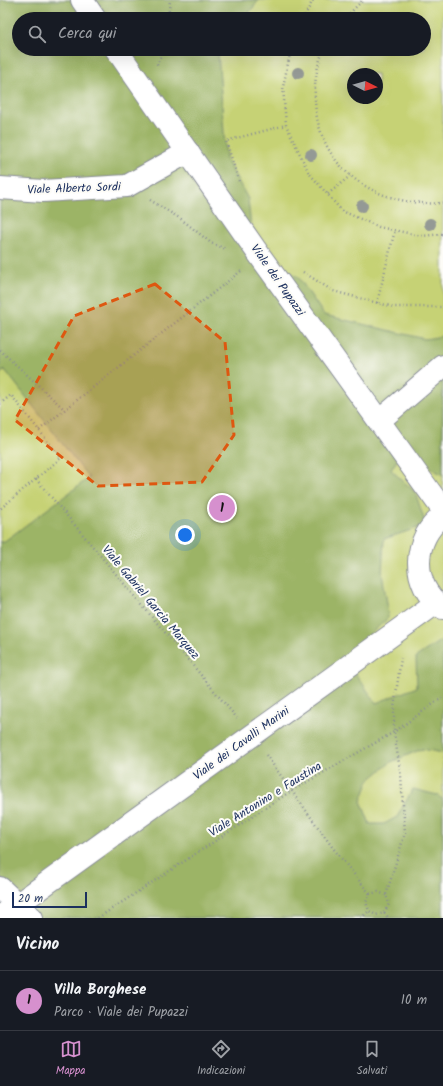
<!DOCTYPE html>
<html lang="it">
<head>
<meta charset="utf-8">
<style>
	:root { --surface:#171b24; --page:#20242c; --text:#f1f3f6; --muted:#9ea1a6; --line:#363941; --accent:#d690ce }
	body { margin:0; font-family:Kalam,sans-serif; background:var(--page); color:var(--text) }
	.compass { position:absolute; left:347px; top:68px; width:36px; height:36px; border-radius:50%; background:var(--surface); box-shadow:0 4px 16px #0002; rotate:95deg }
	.scale { position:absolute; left:12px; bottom:10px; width:75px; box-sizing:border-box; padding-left:4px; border:2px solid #1b2f5e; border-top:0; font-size:11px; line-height:14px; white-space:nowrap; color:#1b2f5e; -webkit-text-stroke:3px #fdfcf7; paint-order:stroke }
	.you { position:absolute; left:185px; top:535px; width:14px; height:14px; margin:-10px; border:3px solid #fff; border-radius:50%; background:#1a73e8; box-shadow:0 0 0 6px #1a73e833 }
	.badge { display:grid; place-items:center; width:26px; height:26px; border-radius:50%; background:var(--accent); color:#111; font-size:13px; font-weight:700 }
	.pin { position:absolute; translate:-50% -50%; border:2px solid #fff; box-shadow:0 1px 4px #0006 }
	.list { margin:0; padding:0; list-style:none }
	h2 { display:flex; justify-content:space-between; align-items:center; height:52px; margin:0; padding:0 16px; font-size:17px }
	h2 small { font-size:13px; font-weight:400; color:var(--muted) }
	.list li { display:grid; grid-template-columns:26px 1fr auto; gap:12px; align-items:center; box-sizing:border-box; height:60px; padding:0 16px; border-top:1px solid var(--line) }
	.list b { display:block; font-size:15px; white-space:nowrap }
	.list p { margin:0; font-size:13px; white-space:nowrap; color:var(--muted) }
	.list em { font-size:13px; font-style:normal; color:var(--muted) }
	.icon { flex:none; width:22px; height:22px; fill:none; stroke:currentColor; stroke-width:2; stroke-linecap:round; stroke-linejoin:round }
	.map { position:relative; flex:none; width:443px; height:918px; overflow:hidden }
	.search { position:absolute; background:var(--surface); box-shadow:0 4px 16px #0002; left:12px; right:12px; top:12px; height:44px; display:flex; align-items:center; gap:10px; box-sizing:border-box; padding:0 14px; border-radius:22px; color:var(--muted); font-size:15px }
	.sheet { height:112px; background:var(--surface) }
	nav { display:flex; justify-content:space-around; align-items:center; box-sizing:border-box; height:56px; border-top:1px solid var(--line); background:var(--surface); font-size:11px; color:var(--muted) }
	nav a { display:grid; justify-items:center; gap:2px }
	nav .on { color:var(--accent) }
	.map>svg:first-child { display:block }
	.green { fill:#c6d274; stroke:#708069; fill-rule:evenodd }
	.forest { fill:#9cb466; stroke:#5c7262 }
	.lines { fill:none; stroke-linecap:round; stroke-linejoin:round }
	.street-casing { stroke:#888c97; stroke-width:24 }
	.path { stroke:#888c97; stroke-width:2.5; stroke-dasharray:1 3; stroke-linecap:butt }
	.street { stroke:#fff; stroke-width:22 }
	.tree { fill:#949995 }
	.marked { fill:#de5710; fill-opacity:0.2; stroke:#de5710; stroke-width:3; stroke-dasharray:8 5; stroke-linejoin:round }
	.labels { text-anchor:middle; stroke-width:4; stroke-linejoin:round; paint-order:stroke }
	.street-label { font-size:12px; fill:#1b2f5e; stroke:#fdfcf7 }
</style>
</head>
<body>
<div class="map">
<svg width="443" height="918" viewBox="0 0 443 918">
	<rect width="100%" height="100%" fill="#fdfcf7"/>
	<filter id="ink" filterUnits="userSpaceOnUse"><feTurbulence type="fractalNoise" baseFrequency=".025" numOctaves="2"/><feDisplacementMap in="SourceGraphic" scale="8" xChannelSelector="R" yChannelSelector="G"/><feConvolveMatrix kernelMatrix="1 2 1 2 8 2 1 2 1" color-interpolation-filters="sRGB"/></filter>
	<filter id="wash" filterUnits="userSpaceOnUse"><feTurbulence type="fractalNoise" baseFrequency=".012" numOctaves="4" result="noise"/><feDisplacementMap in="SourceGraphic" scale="16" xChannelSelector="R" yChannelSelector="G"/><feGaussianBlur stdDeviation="0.9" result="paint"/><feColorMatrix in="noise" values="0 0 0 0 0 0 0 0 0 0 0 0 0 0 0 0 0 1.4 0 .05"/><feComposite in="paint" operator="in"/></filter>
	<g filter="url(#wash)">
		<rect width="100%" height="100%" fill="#f4e8d0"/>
		<path class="green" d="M0 0H443V918H0ZM19 19H424V49H19ZM353 74H377V98H353Z"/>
		<polygon class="forest" points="0,0 259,0 244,19 19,19 19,49 221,49 218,53 226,159 248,199 251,227 270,257 299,278 324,315 425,339 443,336 443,475 402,452 391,470 415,492 426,525 384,539 382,574 387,603 388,618 356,647 355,673 376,703 417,687 416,657 443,639 443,753 422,749 391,762 369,780 361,801 370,824 384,824 397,817 413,789 437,795 443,800 443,918 0,918 0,541 2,543 89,478 5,370 0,374"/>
	</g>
	<g filter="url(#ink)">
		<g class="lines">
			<g class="street-casing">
				<g id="street">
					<polyline points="82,0 95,19"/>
					<polyline points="116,49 260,256 443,510"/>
					<polyline points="0,188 43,191 127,186 188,152"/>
					<polyline points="379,421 443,366"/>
					<path d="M443 516C412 538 410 586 443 608"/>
					<polyline points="0,888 32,918"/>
					<polyline points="0,917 436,603"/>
				</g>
			</g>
			<g class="path">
				<polyline points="168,19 170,0"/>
				<polyline points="303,19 313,0"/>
				<polyline points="344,19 363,0"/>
				<polyline points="291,49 283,87 286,125 309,173 342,211 379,227 422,236 443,234"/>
				<path d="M324 49C317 65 314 82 315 99 317 169 377 208 443 203"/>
				<polyline points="157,65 164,49"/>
				<polyline points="239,181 226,141 286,125"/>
				<polyline points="328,194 350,176"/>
				<polyline points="150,200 181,219 211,243 226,249"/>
				<polyline points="303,272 333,291 393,307 443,307"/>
				<polyline points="377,303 395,230"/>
				<polyline points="0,350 64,409"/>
				<polyline points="0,404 11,395 61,458 0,509"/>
				<polyline points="39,430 241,271"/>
				<polyline points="36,479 237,718"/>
				<polyline points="266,755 333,848 370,894"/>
				<polyline points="386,895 378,892 370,894 366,902 369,911 376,915 384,913 389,904 386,895 405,833 401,776 394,732 394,708 401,658"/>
				<polyline points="384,913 389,918"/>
				<polyline points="98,918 291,791 394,732 443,697"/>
				<polyline points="361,918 369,911"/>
			</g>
			<use href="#street" class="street"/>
		</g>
		<g class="tree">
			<circle cx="298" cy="73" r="6"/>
			<circle cx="311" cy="155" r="6"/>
			<circle cx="362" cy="206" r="6"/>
			<circle cx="430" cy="224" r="6"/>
		</g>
	</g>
	<path class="marked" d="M155 284 225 342 234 435 202 482 98 486 15 420 74 316Z"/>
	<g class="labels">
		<g class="street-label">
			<text transform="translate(74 188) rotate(-2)" y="4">Viale Alberto Sordi</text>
			<text transform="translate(278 280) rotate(55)" y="4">Viale dei Pupazzi</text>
			<text transform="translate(151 602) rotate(50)" y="4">Viale Gabriel Garcia Marquez</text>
			<text transform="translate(241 743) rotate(-36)" y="4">Viale dei Cavalli Marini</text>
			<text transform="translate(265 799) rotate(-32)" y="4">Viale Antonino e Faustina</text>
		</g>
	</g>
</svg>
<svg class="compass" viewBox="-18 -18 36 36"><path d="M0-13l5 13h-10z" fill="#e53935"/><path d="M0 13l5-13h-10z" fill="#9ea1a6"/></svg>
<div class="scale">20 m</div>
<div class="you"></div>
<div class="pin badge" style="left:222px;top:508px">1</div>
<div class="search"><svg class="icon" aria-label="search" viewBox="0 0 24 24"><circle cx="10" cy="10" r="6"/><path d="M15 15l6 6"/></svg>Cerca qui</div>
</div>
<section class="sheet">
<h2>Vicino<small></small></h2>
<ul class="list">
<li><span class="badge">1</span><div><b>Villa Borghese</b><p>Parco · Viale dei Pupazzi</p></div><em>10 m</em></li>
</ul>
</section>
<nav>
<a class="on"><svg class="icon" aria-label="map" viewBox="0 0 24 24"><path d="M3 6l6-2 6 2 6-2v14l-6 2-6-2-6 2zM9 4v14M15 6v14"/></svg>Mappa</a>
<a><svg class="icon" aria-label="directions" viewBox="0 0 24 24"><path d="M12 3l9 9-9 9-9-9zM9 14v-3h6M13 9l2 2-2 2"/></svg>Indicazioni</a>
<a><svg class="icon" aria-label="saved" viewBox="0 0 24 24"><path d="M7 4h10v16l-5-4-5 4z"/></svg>Salvati</a>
</nav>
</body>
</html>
